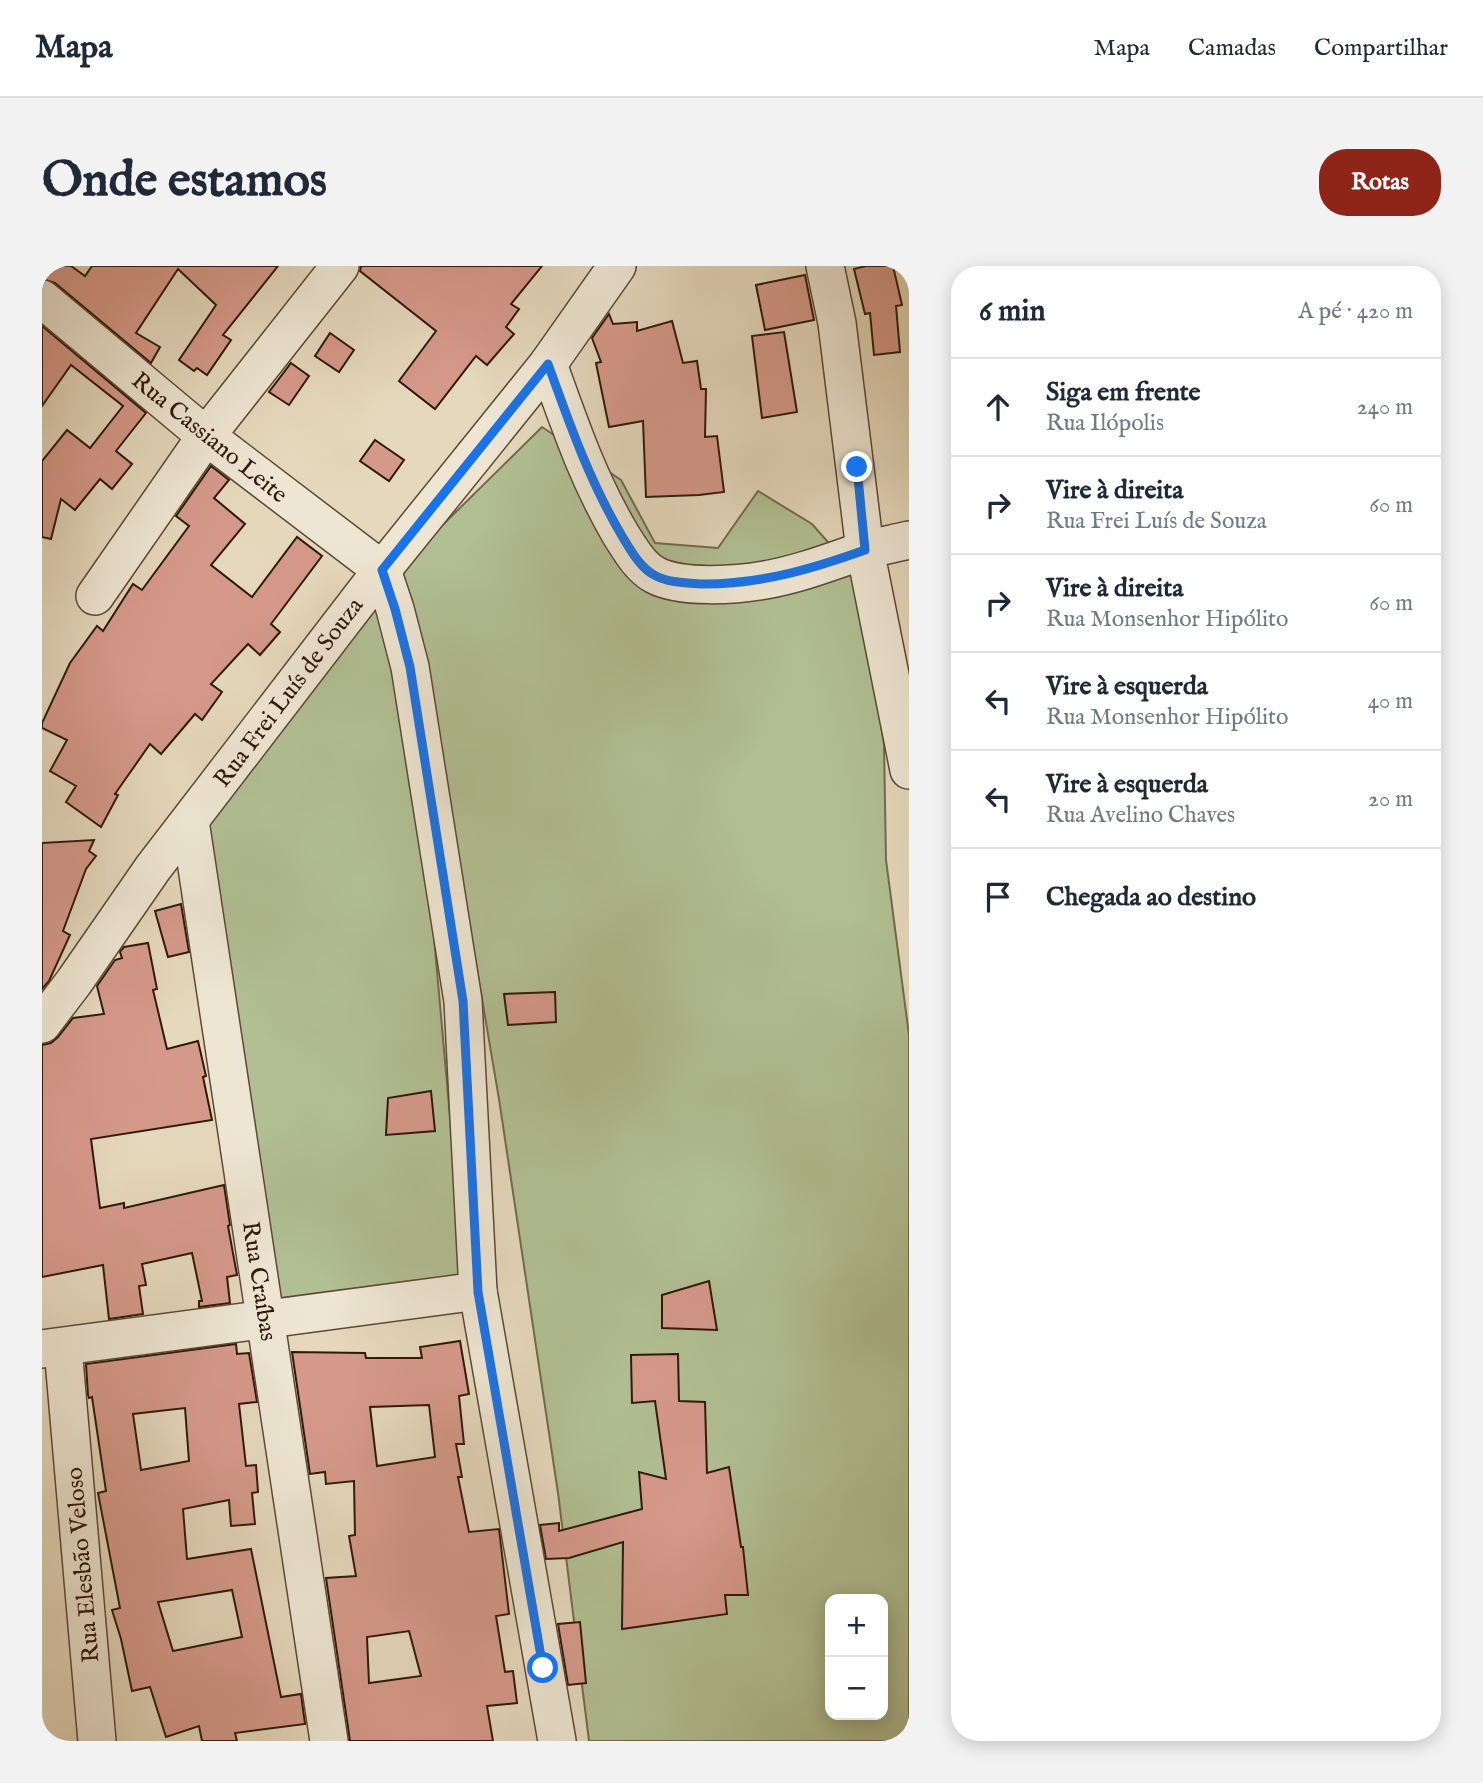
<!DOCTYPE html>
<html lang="pt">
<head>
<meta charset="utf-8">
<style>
	:root { --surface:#fff; --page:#f2f2f3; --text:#1f2937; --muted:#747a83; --line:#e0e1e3; --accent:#8f2418 }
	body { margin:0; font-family:"IM FELL English",serif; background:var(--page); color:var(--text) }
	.controls { position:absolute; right:21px; bottom:21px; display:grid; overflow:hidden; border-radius:14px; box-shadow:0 4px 18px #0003 }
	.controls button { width:63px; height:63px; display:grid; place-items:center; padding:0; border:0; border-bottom:2px solid var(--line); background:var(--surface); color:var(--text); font:35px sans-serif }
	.stop { position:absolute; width:21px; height:21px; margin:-16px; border:5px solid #1a73e8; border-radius:50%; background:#fff }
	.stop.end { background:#1a73e8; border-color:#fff; box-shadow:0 2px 7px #0008 }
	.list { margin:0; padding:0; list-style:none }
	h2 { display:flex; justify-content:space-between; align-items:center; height:91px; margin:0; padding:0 28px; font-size:30px }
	h2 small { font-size:23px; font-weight:400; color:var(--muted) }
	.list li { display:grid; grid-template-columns:46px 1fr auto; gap:21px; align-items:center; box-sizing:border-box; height:98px; padding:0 28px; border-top:2px solid var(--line) }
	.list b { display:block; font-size:26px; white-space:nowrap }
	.list p { margin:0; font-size:23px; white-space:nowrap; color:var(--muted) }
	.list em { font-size:23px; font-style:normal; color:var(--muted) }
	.icon { flex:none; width:38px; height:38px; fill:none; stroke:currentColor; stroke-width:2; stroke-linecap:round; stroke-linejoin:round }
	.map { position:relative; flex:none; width:867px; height:1475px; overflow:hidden; border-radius:28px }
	header { display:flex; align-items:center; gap:42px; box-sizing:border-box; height:98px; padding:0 35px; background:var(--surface); border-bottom:2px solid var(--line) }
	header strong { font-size:33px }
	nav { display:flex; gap:38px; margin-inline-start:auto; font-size:24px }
	.intro { display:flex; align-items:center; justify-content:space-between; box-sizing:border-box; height:168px; padding:0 42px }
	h1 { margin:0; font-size:49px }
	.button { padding:18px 32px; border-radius:28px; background:var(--accent); color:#fff; font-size:24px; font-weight:700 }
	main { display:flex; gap:42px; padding:0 42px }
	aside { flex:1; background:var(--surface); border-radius:28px; box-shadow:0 4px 18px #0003 }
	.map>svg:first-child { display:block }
	.green { fill:#b1bf93; stroke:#706c4e; stroke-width:2; fill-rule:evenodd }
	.building { fill:#d5998a; stroke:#2f1909; stroke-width:2; fill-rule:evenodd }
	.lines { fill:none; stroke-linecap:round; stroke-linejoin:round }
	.street-casing { stroke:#5c4936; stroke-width:40 }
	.street { stroke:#eee6d3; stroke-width:37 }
	.route { stroke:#1a73e8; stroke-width:9 }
	.labels { text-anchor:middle; stroke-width:6; stroke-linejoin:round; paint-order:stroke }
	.street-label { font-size:24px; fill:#2f1909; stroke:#eee6d3 }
</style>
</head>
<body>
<header>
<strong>Mapa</strong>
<nav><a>Mapa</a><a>Camadas</a><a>Compartilhar</a></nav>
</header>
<div class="intro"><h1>Onde estamos</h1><a class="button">Rotas</a></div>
<main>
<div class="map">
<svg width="867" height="1475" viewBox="0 0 867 1475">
	<rect width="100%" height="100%" fill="#e5d8bc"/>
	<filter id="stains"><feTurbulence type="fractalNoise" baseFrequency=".00286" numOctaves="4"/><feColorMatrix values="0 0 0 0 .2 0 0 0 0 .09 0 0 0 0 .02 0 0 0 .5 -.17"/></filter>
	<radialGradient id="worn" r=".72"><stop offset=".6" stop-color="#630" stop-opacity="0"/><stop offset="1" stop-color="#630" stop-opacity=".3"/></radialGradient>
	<g class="green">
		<path d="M500 161 579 214 613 277 676 282 716 225 770 258 816 310 842 478 844 594 867 769V1475H547L516 1227 457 833 430 674 354 305ZM788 1333H841V1449H788Z"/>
		<polygon points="332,328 368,401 422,1009 231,1036 159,563"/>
	</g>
	<g class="building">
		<polygon points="0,0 29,0 43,10 50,0 236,0 181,69 189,74 165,109 155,102 152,105 137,94 174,39 136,3 94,67 118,81 109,97 13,17 0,13"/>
		<polygon points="319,0 500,0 469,38 477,43 464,61 472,68 445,99 434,90 393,143 357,115 394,65 318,5"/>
		<polygon points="824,0 851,0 860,39 854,40 858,86 832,89 828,47 823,48 812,3"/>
		<polygon points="763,9 772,54 723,64 714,19"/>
		<polygon points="567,48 571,58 595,56 595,65 630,55 641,97 655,95 659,123 664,123 663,171 675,170 682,226 657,229 604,231 601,155 567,161 554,97 559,96 550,72"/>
		<polygon points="0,60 104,147 74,185 90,198 70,223 58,213 33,244 19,233 9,273 0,271 0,195 25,164 48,182 81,140 29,99 0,140"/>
		<polygon points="742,66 755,146 720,152 710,70"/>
		<polygon points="288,67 312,84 297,106 273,90"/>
		<polygon points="249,97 267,110 247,139 227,126"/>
		<polygon points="333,174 362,194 347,215 318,195"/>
		<polygon points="169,200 187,214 172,232 203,258 169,299 210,331 255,271 280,290 229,358 238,366 218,389 206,378 169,418 180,426 160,454 153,448 119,488 108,478 73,528 76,529 59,561 24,536 34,520 8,505 25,474 0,462 0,457 28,397 55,360 61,365 91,318 100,324 147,260 134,250"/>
		<polygon points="52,574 47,585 54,590 44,603 21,665 28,669 7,715 0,723 0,577"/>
		<polygon points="139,638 147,686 126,691 113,645"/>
		<polygon points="106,677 115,723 111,724 125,783 156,775 164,810 161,811 170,854 49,873 58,942 82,937 82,942 182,919 188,959 186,960 195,1009 185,1011 188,1037 157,1041 157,1035 160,1035 150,987 100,998 104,1019 97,1020 101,1048 67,1053 61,999 0,1011 0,779 9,777 16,771 31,752 62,748 55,720 73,694 80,692 78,686 82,681"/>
		<polygon points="513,726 514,756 466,759 462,728"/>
		<polygon points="389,825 393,865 344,869 346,832"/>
		<polygon points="667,1015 675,1064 620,1062 620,1029"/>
		<path d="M418 1075 427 1128 417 1130 422 1178H414L420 1211H416L427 1266 457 1263 467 1348 454 1350 463 1406 471 1405 475 1437 445 1440 451 1475H308L284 1312 314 1310 307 1270 313 1269 312 1215 284 1218 283 1206 268 1208 250 1086 323 1087 324 1092H380L378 1081ZM387 1139 393 1191 335 1200 328 1141ZM367 1365 379 1410 327 1417 325 1371Z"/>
		<path d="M194 1078 195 1088 207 1087 215 1136 197 1138 204 1200 214 1199 216 1226 210 1227 213 1258 189 1260 187 1234 141 1243 145 1293 209 1283 239 1431 259 1428 263 1458 193 1467 195 1475H160L157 1460 124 1471 108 1421 90 1425 79 1373 70 1344 78 1342 56 1227 64 1225 50 1131 47 1132 46 1129 44 1098ZM143 1142 147 1195 99 1204 91 1148ZM190 1324 200 1371 131 1385 116 1336Z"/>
		<polygon points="636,1088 637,1135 663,1136 665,1207 687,1201 699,1281 701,1281 706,1329 683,1329 685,1348 580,1363 581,1276 527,1292 504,1293 498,1259 517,1257 517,1265 600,1243 597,1206 624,1213 613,1135 590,1137 589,1089"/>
		<polygon points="538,1356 544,1417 526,1419 516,1358"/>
	</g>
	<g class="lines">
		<g class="street-casing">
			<g id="street">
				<polyline points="783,0 795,57 823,284 867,504"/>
				<polyline points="0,33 164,170 340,304"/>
				<path d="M506 98C528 159 546 213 579 269 588 283 598 301 613 309 639 323 695 319 723 314 757 308 788 296 820 285 835 280 852 278 867 274"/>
				<polyline points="340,304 353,343 368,401 421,735 436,1025 515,1475"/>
				<polyline points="53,330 164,170 298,0"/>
				<polyline points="148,555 287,1475"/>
				<polyline points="0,758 32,716 111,602 340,304 506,98 575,0"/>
				<polyline points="21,1082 55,1475"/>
				<polyline points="0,1083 436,1025"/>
			</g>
		</g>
		<use href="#street" class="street"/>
	</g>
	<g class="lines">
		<path class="route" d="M501 1402 436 1026 421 735 368 401 353 343 340 304 506 98C528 159 547 214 580 270 589 285 599 303 614 310 628 317 646 317 662 318 719 318 770 303 823 284L815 201"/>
	</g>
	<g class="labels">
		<g class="street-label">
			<text transform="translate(168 171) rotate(39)" y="8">Rua Cassiano Leite</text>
			<text transform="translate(246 426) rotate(-53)" y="8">Rua Frei Luís de Souza</text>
			<text transform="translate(218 1015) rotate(81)" y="8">Rua Craíbas</text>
			<text transform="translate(40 1299) rotate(-95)" y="8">Rua Elesbão Veloso</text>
		</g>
	</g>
	<rect width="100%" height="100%" filter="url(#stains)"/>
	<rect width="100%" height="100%" fill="url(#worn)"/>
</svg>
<div class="controls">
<button>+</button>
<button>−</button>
</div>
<div class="stop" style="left:501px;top:1402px"></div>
<div class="stop end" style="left:815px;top:201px"></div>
</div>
<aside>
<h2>6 min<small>A pé · 420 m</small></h2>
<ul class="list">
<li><svg class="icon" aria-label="ahead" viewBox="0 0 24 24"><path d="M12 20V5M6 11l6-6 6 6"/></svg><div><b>Siga em frente</b><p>Rua Ilópolis</p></div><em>240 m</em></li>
<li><svg class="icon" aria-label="right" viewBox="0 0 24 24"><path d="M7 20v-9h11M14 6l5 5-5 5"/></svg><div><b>Vire à direita</b><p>Rua Frei Luís de Souza</p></div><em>60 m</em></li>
<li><svg class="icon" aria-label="right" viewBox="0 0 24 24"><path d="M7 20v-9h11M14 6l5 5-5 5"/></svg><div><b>Vire à direita</b><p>Rua Monsenhor Hipólito</p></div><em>60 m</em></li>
<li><svg class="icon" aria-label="left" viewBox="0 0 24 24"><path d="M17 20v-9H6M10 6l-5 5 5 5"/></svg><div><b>Vire à esquerda</b><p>Rua Monsenhor Hipólito</p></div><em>40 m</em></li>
<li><svg class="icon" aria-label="left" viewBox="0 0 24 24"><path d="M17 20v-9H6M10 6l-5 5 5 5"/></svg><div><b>Vire à esquerda</b><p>Rua Avelino Chaves</p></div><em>20 m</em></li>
<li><svg class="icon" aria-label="arrive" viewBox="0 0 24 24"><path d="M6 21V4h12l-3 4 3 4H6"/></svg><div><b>Chegada ao destino</b></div></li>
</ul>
</aside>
</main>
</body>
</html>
